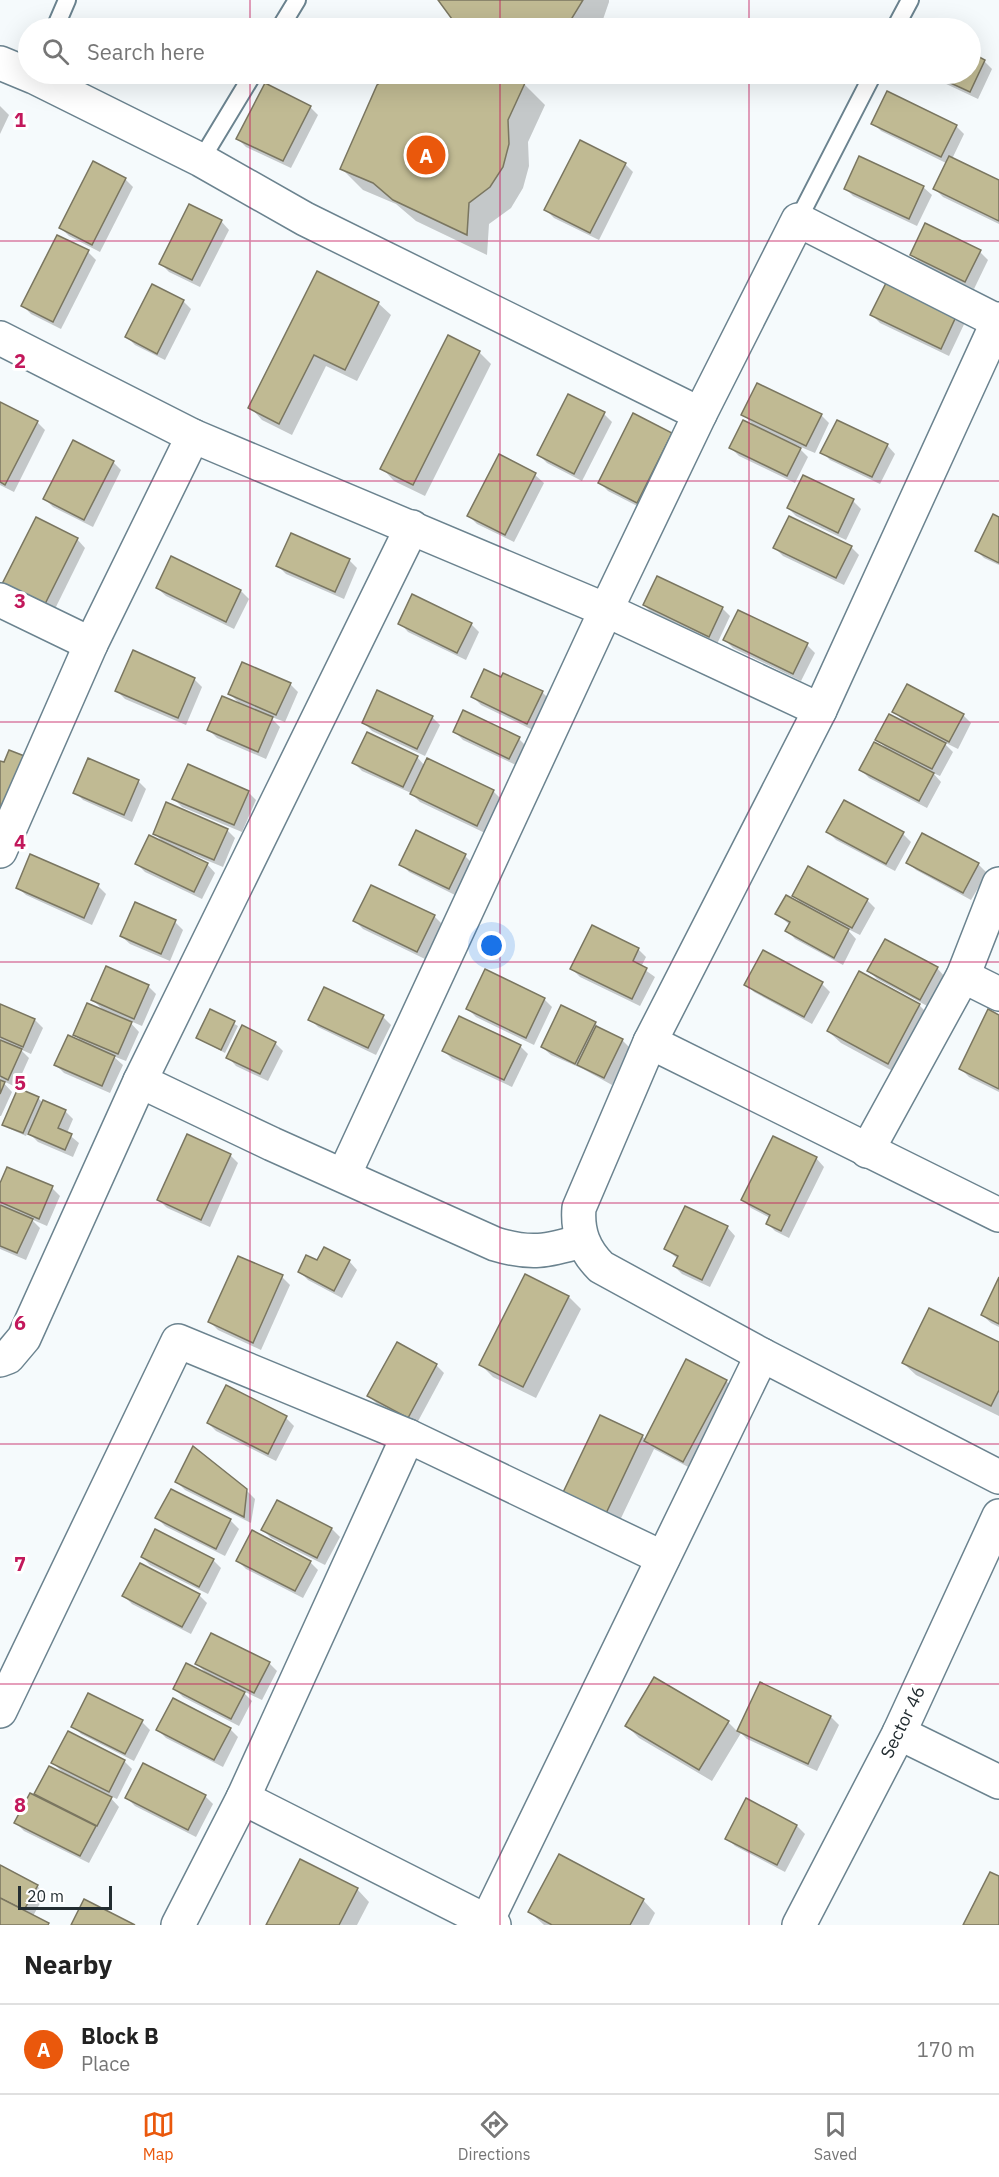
<!DOCTYPE html>
<html lang="en">
<head>
<meta charset="utf-8">
<style>
	:root { --surface:#fff; --page:#f6f6f6; --text:#222; --muted:#767676; --line:#e0e0e0; --accent:#ea580c }
	body { margin:0; font-family:"IBM Plex Sans",sans-serif; background:var(--page); color:var(--text) }
	.scale { position:absolute; left:18px; bottom:15px; width:94px; box-sizing:border-box; padding-left:6px; border:3px solid #232d31; border-top:0; font-size:16px; line-height:21px; white-space:nowrap; color:#232d31; -webkit-text-stroke:4px #fff; paint-order:stroke }
	.you { position:absolute; left:492px; top:946px; width:21px; height:21px; margin:-15px; border:4px solid #fff; border-radius:50%; background:#1a73e8; box-shadow:0 0 0 9px #1a73e833 }
	.badge { display:grid; place-items:center; width:39px; height:39px; border-radius:50%; background:var(--accent); color:#fff; font-size:20px; font-weight:700 }
	.pin { position:absolute; translate:-50% -50%; border:3px solid #fff; box-shadow:0 2px 6px #0006 }
	.list { margin:0; padding:0; list-style:none }
	h2 { display:flex; justify-content:space-between; align-items:center; height:78px; margin:0; padding:0 24px; font-size:26px }
	h2 small { font-size:20px; font-weight:400; color:var(--muted) }
	.list li { display:grid; grid-template-columns:39px 1fr auto; gap:18px; align-items:center; box-sizing:border-box; height:90px; padding:0 24px; border-top:2px solid var(--line) }
	.list b { display:block; font-size:22px; white-space:nowrap }
	.list p { margin:0; font-size:20px; white-space:nowrap; color:var(--muted) }
	.list em { font-size:20px; font-style:normal; color:var(--muted) }
	.icon { flex:none; width:33px; height:33px; fill:none; stroke:currentColor; stroke-width:2; stroke-linecap:round; stroke-linejoin:round }
	.map { position:relative; flex:none; width:999px; height:1925px; overflow:hidden }
	.search { position:absolute; background:var(--surface); box-shadow:0 6px 24px #0002; left:18px; right:18px; top:18px; height:66px; display:flex; align-items:center; gap:15px; box-sizing:border-box; padding:0 21px; border-radius:33px; color:var(--muted); font-size:22px }
	.sheet { height:168px; background:var(--surface) }
	nav { display:flex; justify-content:space-around; align-items:center; box-sizing:border-box; height:84px; border-top:2px solid var(--line); background:var(--surface); font-size:16px; color:var(--muted) }
	nav a { display:grid; justify-items:center; gap:3px }
	nav .on { color:var(--accent) }
	.map>svg:first-child { display:block }
	.shadow { fill:#0003 }
	.building { fill:#c0ba93; stroke:#7a7660; stroke-width:1.5 }
	.lines { fill:none; stroke-linecap:round; stroke-linejoin:round }
	.service-casing { stroke:#6b838f; stroke-width:20 }
	.minor-casing { stroke:#6b838f; stroke-width:36 }
	.service { stroke:#fff; stroke-width:16 }
	.minor { stroke:#fff; stroke-width:33 }
	.grid { fill:none; stroke:#c2185b; stroke-width:1.5; stroke-opacity:0.55 }
	.labels { text-anchor:middle; stroke-width:6; stroke-linejoin:round; paint-order:stroke }
	.street-label { font-size:18px; fill:#232d31; stroke:#fff }
	.grid-label { font-size:20px; text-anchor:middle; font-weight:bold; fill:#c2185b; stroke:#fff; stroke-width:6; stroke-linejoin:round; paint-order:stroke }
</style>
</head>
<body>
<div class="map">
<svg width="999" height="1925" viewBox="0 0 999 1925">
	<rect width="100%" height="100%" fill="#f5fafc"/>
	<g class="shadow">
		<polygon points="440,0 609,0 609,2 600,28 455,28 453,19"/>
		<polygon points="984,61 992,69 978,99 925,74 970,74"/>
		<polygon points="394,74 468,74 484,81 510,82 485,74 538,74 524,84 545,105 528,142 529,166 523,188 511,208 489,224 487,255 416,221 396,204 363,190 342,169 378,86"/>
		<polygon points="0,106 9,115 0,134"/>
		<polygon points="310,107 318,115 291,168 246,147 238,139"/>
		<polygon points="873,123 956,126 964,134 952,159 999,182 999,224 943,197 935,189 948,164 881,131"/>
		<polygon points="93,163 125,179 133,187 100,252 69,236 61,228"/>
		<polygon points="625,164 633,172 599,240 554,218 546,210"/>
		<polygon points="923,187 932,195 917,226 853,196 845,188"/>
		<polygon points="221,221 229,230 200,287 169,272 161,264"/>
		<polygon points="58,237 88,252 96,260 61,329 31,314 23,306"/>
		<polygon points="980,252 988,260 974,289 920,263 912,255"/>
		<polygon points="317,273 378,303 391,315 357,381 326,366 292,435 262,420 250,407"/>
		<polygon points="183,301 191,309 165,360 135,345 127,337"/>
		<polygon points="872,315 967,318 949,356 880,323"/>
		<polygon points="479,352 491,364 425,496 394,481 382,468"/>
		<polygon points="0,404 37,422 45,430 14,492 0,485"/>
		<polygon points="604,414 612,422 582,481 547,463 539,455"/>
		<polygon points="743,414 821,415 829,423 815,453 796,445 808,457 795,483 739,456 731,448 755,427"/>
		<polygon points="672,434 680,442 645,510 608,491 600,483"/>
		<polygon points="887,445 895,454 880,484 830,460 822,452"/>
		<polygon points="499,456 535,475 544,483 514,542 477,524 469,516"/>
		<polygon points="113,462 121,470 93,527 53,507 45,499"/>
		<polygon points="853,501 861,509 846,540 796,516 788,508"/>
		<polygon points="37,519 77,539 85,548 51,617 10,596"/>
		<polygon points="999,519 999,565 984,558 976,550"/>
		<polygon points="851,547 859,555 844,585 783,556 775,548"/>
		<polygon points="172,558 241,591 249,599 234,629 166,596 157,588"/>
		<polygon points="349,560 357,568 344,599 286,574 278,566"/>
		<polygon points="644,605 722,608 730,616 717,644 652,613"/>
		<polygon points="400,623 471,624 479,632 466,660 408,632"/>
		<polygon points="725,640 807,645 815,653 801,681 733,648"/>
		<polygon points="194,679 202,687 186,725 125,699 117,691"/>
		<polygon points="290,684 298,692 285,722 269,716 280,727 266,759 217,738 209,730 241,705 230,694"/>
		<polygon points="542,692 550,700 535,731 481,705 473,697"/>
		<polygon points="894,712 963,715 971,723 958,749 942,741 953,752 940,776 933,773 941,782 927,808 869,778 861,770 887,749 877,739 906,723"/>
		<polygon points="432,717 440,725 425,756 372,731 364,723"/>
		<polygon points="455,732 519,739 527,747 518,766 463,740"/>
		<polygon points="417,757 425,766 493,791 501,799 485,833 420,802 411,793 362,771 354,763"/>
		<polygon points="138,781 146,789 132,822 83,800 75,792"/>
		<polygon points="248,792 256,800 242,832 182,807 174,799"/>
		<polygon points="227,830 235,838 223,867 189,853 188,855 207,864 215,873 202,899 145,872 137,864 165,844 154,833"/>
		<polygon points="828,832 903,834 911,842 895,871 836,840"/>
		<polygon points="923,835 979,865 987,873 971,900 916,870 908,862"/>
		<polygon points="465,856 473,864 457,896 409,872 401,864"/>
		<polygon points="98,886 106,894 92,925 26,895 17,887"/>
		<polygon points="794,896 867,900 875,908 860,935 846,928 856,939 843,965 795,939 787,930 790,925 777,914 804,906"/>
		<polygon points="135,904 175,922 183,930 170,961 130,944 121,936"/>
		<polygon points="434,916 442,924 425,959 363,929 355,921"/>
		<polygon points="638,949 646,957 641,967 655,977 640,1006 580,977 572,969"/>
		<polygon points="937,968 945,977 929,1007 877,979 869,971"/>
		<polygon points="746,984 822,984 830,992 812,1024 754,992"/>
		<polygon points="148,986 156,994 142,1026 128,1020 139,1032 126,1061 113,1056 123,1065 110,1093 64,1073 56,1065 84,1044 75,1035 105,1012 92,999"/>
		<polygon points="324,989 383,1017 391,1025 376,1055 318,1027 310,1019"/>
		<polygon points="544,999 552,1007 534,1045 476,1017 468,1009"/>
		<polygon points="0,1005 35,1020 43,1028 31,1054 20,1049 29,1058 16,1087 1,1080 12,1092 1,1116 0,1116"/>
		<polygon points="919,1005 931,1017 900,1075 841,1043 828,1031"/>
		<polygon points="211,1011 238,1026 225,1053 198,1038"/>
		<polygon points="999,1016 999,1092 969,1077 961,1069"/>
		<polygon points="595,1023 602,1031 622,1040 630,1048 612,1085 583,1069 551,1055 542,1047"/>
		<polygon points="275,1043 283,1051 268,1081 236,1066 228,1057"/>
		<polygon points="520,1046 528,1054 512,1087 452,1059 444,1051"/>
		<polygon points="38,1098 43,1103 65,1111 73,1119 67,1133 79,1143 73,1157 38,1142 28,1132 26,1136 8,1128 4,1124"/>
		<polygon points="773,1138 816,1158 824,1167 789,1238 775,1231 767,1223 770,1218 751,1208 743,1200"/>
		<polygon points="230,1155 238,1163 210,1227 167,1208 159,1200"/>
		<polygon points="0,1187 52,1188 60,1196 47,1226 31,1219 40,1228 26,1260 0,1249 0,1207 3,1208 0,1204"/>
		<polygon points="727,1227 735,1236 710,1287 682,1274 674,1266 678,1259 666,1249"/>
		<polygon points="349,1261 357,1270 342,1298 308,1280 300,1272 317,1262"/>
		<polygon points="282,1277 290,1285 261,1350 218,1330 210,1322"/>
		<polygon points="999,1281 999,1327 991,1323 982,1315"/>
		<polygon points="569,1297 581,1309 536,1398 493,1377 481,1365"/>
		<polygon points="999,1343 999,1416 916,1375 903,1363"/>
		<polygon points="436,1365 444,1373 416,1425 377,1404 369,1396"/>
		<polygon points="726,1381 734,1389 692,1469 654,1449 613,1535 572,1515 642,1436 646,1440"/>
		<polygon points="286,1418 294,1426 276,1461 216,1431 208,1423"/>
		<polygon points="177,1482 246,1490 255,1499 251,1523 185,1490"/>
		<polygon points="172,1491 231,1521 239,1529 225,1556 165,1526 157,1518"/>
		<polygon points="278,1502 332,1529 340,1537 325,1565 271,1538 263,1530"/>
		<polygon points="142,1557 213,1560 221,1568 208,1594 150,1565"/>
		<polygon points="238,1561 310,1562 318,1570 303,1598 246,1569"/>
		<polygon points="199,1595 207,1603 191,1634 132,1604 124,1596"/>
		<polygon points="269,1663 277,1671 262,1700 241,1690 252,1701 239,1726 183,1697 175,1689 208,1675 197,1664"/>
		<polygon points="760,1684 831,1717 839,1725 817,1771 747,1739 741,1733 712,1781 639,1738 627,1726 728,1722 738,1732"/>
		<polygon points="142,1722 150,1730 134,1761 81,1734 73,1726"/>
		<polygon points="230,1729 238,1737 223,1767 166,1738 158,1730"/>
		<polygon points="124,1761 132,1769 117,1799 108,1795 119,1807 89,1863 24,1831 16,1823 35,1797 50,1768 65,1775 53,1763"/>
		<polygon points="205,1796 213,1804 196,1837 135,1806 127,1798"/>
		<polygon points="746,1800 797,1826 805,1834 785,1872 735,1846 727,1838"/>
		<polygon points="0,1867 37,1886 45,1894 33,1916 49,1925 0,1925"/>
		<polygon points="357,1889 369,1902 357,1925 268,1925"/>
		<polygon points="643,1900 655,1913 649,1925 544,1925 530,1912"/>
	</g>
	<g class="building">
		<polygon points="438,0 583,0 569,23 562,28 454,28 452,19"/>
		<polygon points="970,52 985,60 970,92 931,74 970,74"/>
		<polygon points="391,74 472,74 484,79 525,83 508,120 509,144 503,167 490,187 469,203 467,235 393,200 373,183 340,169 377,85"/>
		<polygon points="265,83 311,106 283,161 236,139"/>
		<polygon points="887,91 957,125 941,157 871,124"/>
		<polygon points="580,140 626,163 590,233 544,210"/>
		<polygon points="859,156 924,186 909,219 844,189"/>
		<polygon points="949,156 999,180 999,221 933,189"/>
		<polygon points="93,161 126,178 92,245 59,228"/>
		<polygon points="189,204 222,220 192,280 159,264"/>
		<polygon points="925,223 981,250 965,282 910,255"/>
		<polygon points="57,235 89,250 53,322 21,306"/>
		<polygon points="317,271 379,302 345,370 314,355 279,424 248,408"/>
		<polygon points="890,275 960,308 941,349 870,315"/>
		<polygon points="152,284 184,300 157,354 125,337"/>
		<polygon points="448,335 480,351 413,485 380,469"/>
		<polygon points="757,383 822,414 806,446 741,415"/>
		<polygon points="568,394 605,412 574,474 537,455"/>
		<polygon points="0,402 38,421 5,485 0,482"/>
		<polygon points="633,413 672,433 637,503 598,483"/>
		<polygon points="743,420 801,448 787,476 729,448"/>
		<polygon points="837,420 888,444 872,477 820,453"/>
		<polygon points="73,440 114,461 84,520 43,499"/>
		<polygon points="499,454 536,473 505,535 467,516"/>
		<polygon points="803,475 854,499 838,533 787,508"/>
		<polygon points="993,514 999,517 999,563 975,551"/>
		<polygon points="789,516 852,546 836,578 773,548"/>
		<polygon points="36,517 78,538 42,610 0,588"/>
		<polygon points="291,533 350,559 335,592 276,566"/>
		<polygon points="171,556 241,590 226,622 156,588"/>
		<polygon points="657,576 723,607 709,637 643,605"/>
		<polygon points="412,594 472,623 457,653 398,624"/>
		<polygon points="738,610 808,643 793,674 723,640"/>
		<polygon points="133,650 195,678 178,718 115,691"/>
		<polygon points="242,662 291,683 276,715 228,694"/>
		<polygon points="484,669 501,677 503,673 543,691 527,724 471,697"/>
		<polygon points="907,684 964,714 949,742 892,712"/>
		<polygon points="377,690 433,716 417,749 362,723"/>
		<polygon points="222,696 273,717 258,752 207,730"/>
		<polygon points="463,710 520,737 509,759 453,732"/>
		<polygon points="889,714 946,743 932,769 875,740"/>
		<polygon points="367,732 418,756 403,787 352,763"/>
		<polygon points="874,742 934,773 919,801 859,770"/>
		<polygon points="9,750 27,757 0,817 0,761 4,762"/>
		<polygon points="88,758 139,780 124,815 73,793"/>
		<polygon points="427,758 494,790 477,826 410,794"/>
		<polygon points="188,764 249,791 234,825 172,799"/>
		<polygon points="844,800 904,832 886,864 826,832"/>
		<polygon points="166,802 228,829 214,860 153,834"/>
		<polygon points="416,830 466,854 449,889 399,865"/>
		<polygon points="922,833 979,863 963,893 906,863"/>
		<polygon points="149,835 208,863 194,892 135,864"/>
		<polygon points="30,854 99,884 84,918 16,888"/>
		<polygon points="808,866 868,899 852,928 792,896"/>
		<polygon points="371,885 435,915 417,952 353,921"/>
		<polygon points="786,895 849,929 834,958 785,931 790,922 775,914"/>
		<polygon points="135,902 176,920 161,954 120,936"/>
		<polygon points="592,925 639,948 633,961 647,968 632,999 570,969"/>
		<polygon points="885,939 938,967 920,1000 867,971"/>
		<polygon points="763,950 823,982 804,1017 744,985"/>
		<polygon points="106,966 149,985 134,1019 91,1000"/>
		<polygon points="485,969 545,998 526,1038 466,1009"/>
		<polygon points="859,971 920,1004 888,1064 827,1031"/>
		<polygon points="324,987 384,1015 368,1048 308,1020"/>
		<polygon points="87,1003 132,1022 118,1054 73,1035"/>
		<polygon points="0,1004 35,1019 23,1047 0,1037"/>
		<polygon points="561,1005 596,1022 575,1064 541,1047"/>
		<polygon points="210,1009 235,1021 221,1050 196,1038"/>
		<polygon points="988,1009 999,1015 999,1089 959,1069"/>
		<polygon points="459,1016 521,1045 504,1080 442,1051"/>
		<polygon points="242,1025 276,1042 260,1074 226,1058"/>
		<polygon points="596,1026 623,1039 604,1078 577,1065"/>
		<polygon points="68,1035 115,1056 102,1086 54,1065"/>
		<polygon points="0,1040 22,1049 8,1080 0,1076"/>
		<polygon points="0,1080 5,1082 0,1094"/>
		<polygon points="18,1088 39,1097 23,1133 2,1125"/>
		<polygon points="43,1100 66,1110 58,1128 72,1134 65,1150 28,1134"/>
		<polygon points="187,1134 231,1154 201,1220 157,1200"/>
		<polygon points="773,1136 817,1157 781,1231 766,1224 770,1215 741,1200"/>
		<polygon points="7,1167 53,1186 39,1219 0,1202 0,1183"/>
		<polygon points="0,1205 33,1219 17,1253 0,1246"/>
		<polygon points="685,1206 728,1226 702,1280 673,1266 678,1256 664,1249"/>
		<polygon points="324,1247 350,1260 334,1291 298,1272 306,1255 317,1260"/>
		<polygon points="238,1256 283,1275 253,1343 208,1322"/>
		<polygon points="525,1274 569,1296 523,1387 479,1365"/>
		<polygon points="999,1277 999,1324 981,1315"/>
		<polygon points="929,1308 999,1342 999,1390 991,1406 902,1363"/>
		<polygon points="397,1342 437,1364 408,1418 367,1396"/>
		<polygon points="686,1359 727,1380 683,1462 644,1441"/>
		<polygon points="226,1385 287,1416 268,1454 207,1423"/>
		<polygon points="600,1415 643,1435 601,1524 558,1503"/>
		<polygon points="193,1446 247,1489 244,1517 175,1482"/>
		<polygon points="171,1489 231,1519 216,1549 155,1518"/>
		<polygon points="277,1500 332,1528 317,1558 261,1530"/>
		<polygon points="155,1529 214,1559 199,1587 141,1557"/>
		<polygon points="252,1530 311,1561 295,1591 236,1561"/>
		<polygon points="140,1563 200,1594 182,1627 122,1596"/>
		<polygon points="211,1633 270,1662 254,1693 195,1664"/>
		<polygon points="186,1663 245,1692 231,1719 173,1689"/>
		<polygon points="654,1677 729,1721 699,1770 625,1726"/>
		<polygon points="760,1682 831,1716 808,1764 737,1731"/>
		<polygon points="88,1693 143,1720 125,1754 71,1727"/>
		<polygon points="173,1698 231,1728 214,1760 156,1730"/>
		<polygon points="68,1731 125,1760 109,1792 51,1763"/>
		<polygon points="143,1763 206,1795 188,1830 125,1798"/>
		<polygon points="49,1766 112,1797 97,1826 34,1794"/>
		<polygon points="30,1793 96,1826 80,1856 14,1823"/>
		<polygon points="746,1798 797,1825 777,1865 725,1839"/>
		<polygon points="559,1854 644,1899 630,1925 552,1925 528,1912"/>
		<polygon points="300,1859 358,1888 339,1925 266,1925"/>
		<polygon points="0,1865 38,1885 24,1910 0,1898"/>
		<polygon points="990,1872 999,1876 999,1925 963,1925"/>
		<polygon points="0,1898 49,1923 48,1925 0,1925"/>
		<polygon points="84,1899 135,1925 71,1925"/>
	</g>
	<g class="lines">
		<g class="service-casing">
			<g id="service">
				<polyline points="55,28 67,0"/>
				<polyline points="280,28 297,0"/>
				<polyline points="895,28 910,0"/>
				<polyline points="201,160 253,74"/>
				<polyline points="798,220 873,74"/>
			</g>
		</g>
		<g class="minor-casing">
			<g id="minor">
				<polyline points="0,63 34,77 201,160 305,219 700,414"/>
				<path d="M999 319 820 710 650 1042 579 1208C577 1232 584 1250 601 1267L762 1355 999 1477"/>
				<polyline points="0,338 193,436 606,610 820,710"/>
				<polyline points="0,600 91,644"/>
				<polyline points="0,851 91,644 193,436"/>
				<polyline points="963,976 999,994"/>
				<polyline points="650,1042 999,1215"/>
				<path d="M140 1081 272 1144 495 1244C531 1255 547 1251 582 1241"/>
				<polyline points="867,1151 963,976 999,884"/>
				<polyline points="344,1175 606,610 700,414 798,220 999,322"/>
				<polyline points="0,1360 8,1357 24,1338 140,1081 412,527"/>
				<polyline points="0,1711 178,1341 408,1436 663,1558"/>
				<polyline points="899,1733 999,1782"/>
				<polyline points="243,1798 494,1925"/>
				<polyline points="487,1921 762,1355"/>
				<polyline points="178,1925 243,1798 408,1436"/>
				<polyline points="799,1925 899,1733 999,1516"/>
			</g>
		</g>
		<use href="#service" class="service"/>
		<use href="#minor" class="minor"/>
	</g>
	<path class="grid" d="M250 0V28M500 0V28M749 0V28M250 74V1925M500 74V1925M749 74V1925M0 241H999M0 481H999M0 722H999M0 962H999M0 1203H999M0 1444H999M0 1684H999"/>
	<g class="labels">
		<g class="street-label">
			<text transform="translate(903 1722) rotate(-64)" y="6">Sector 46</text>
		</g>
	</g>
	<g class="grid-label">
		<text x="20" y="127">1</text>
		<text x="20" y="368">2</text>
		<text x="20" y="608">3</text>
		<text x="20" y="849">4</text>
		<text x="20" y="1090">5</text>
		<text x="20" y="1330">6</text>
		<text x="20" y="1571">7</text>
		<text x="20" y="1812">8</text>
	</g>
</svg>
<div class="scale">20 m</div>
<div class="you"></div>
<div class="pin badge" style="left:426px;top:155px">A</div>
<div class="search"><svg class="icon" aria-label="search" viewBox="0 0 24 24"><circle cx="10" cy="10" r="6"/><path d="M15 15l6 6"/></svg>Search here</div>
</div>
<section class="sheet">
<h2>Nearby<small></small></h2>
<ul class="list">
<li><span class="badge">A</span><div><b>Block B</b><p>Place</p></div><em>170 m</em></li>
</ul>
</section>
<nav>
<a class="on"><svg class="icon" aria-label="map" viewBox="0 0 24 24"><path d="M3 6l6-2 6 2 6-2v14l-6 2-6-2-6 2zM9 4v14M15 6v14"/></svg>Map</a>
<a><svg class="icon" aria-label="directions" viewBox="0 0 24 24"><path d="M12 3l9 9-9 9-9-9zM9 14v-3h6M13 9l2 2-2 2"/></svg>Directions</a>
<a><svg class="icon" aria-label="saved" viewBox="0 0 24 24"><path d="M7 4h10v16l-5-4-5 4z"/></svg>Saved</a>
</nav>
</body>
</html>
